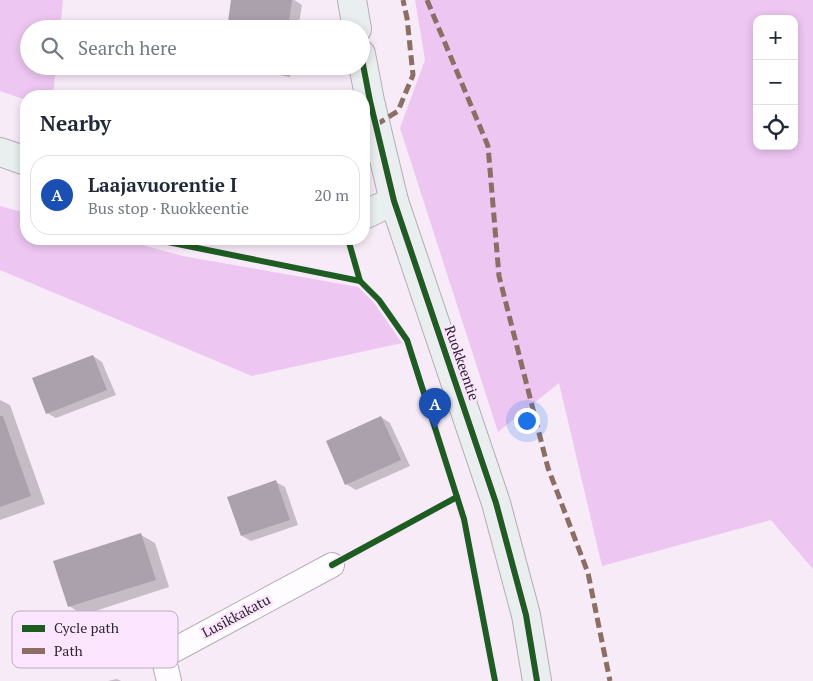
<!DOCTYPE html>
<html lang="en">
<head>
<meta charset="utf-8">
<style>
	:root { --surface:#fff; --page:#f2f2f3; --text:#1f2937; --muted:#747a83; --line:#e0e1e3; --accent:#ea580c }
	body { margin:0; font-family:"PT Serif",serif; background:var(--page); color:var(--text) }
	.controls { position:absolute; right:15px; top:15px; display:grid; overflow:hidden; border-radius:10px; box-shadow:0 2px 8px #0003 }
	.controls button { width:45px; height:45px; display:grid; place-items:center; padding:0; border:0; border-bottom:1px solid var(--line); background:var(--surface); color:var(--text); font:25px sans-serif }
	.you { position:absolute; left:526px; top:420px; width:18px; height:18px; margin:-12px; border:4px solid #fff; border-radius:50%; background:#1a73e8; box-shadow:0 0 0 8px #1a73e833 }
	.badge { display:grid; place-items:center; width:32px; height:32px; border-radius:50%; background:var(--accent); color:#fff; font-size:16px; font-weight:700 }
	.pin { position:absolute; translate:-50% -41px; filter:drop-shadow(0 1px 2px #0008) }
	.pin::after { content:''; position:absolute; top:26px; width:18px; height:15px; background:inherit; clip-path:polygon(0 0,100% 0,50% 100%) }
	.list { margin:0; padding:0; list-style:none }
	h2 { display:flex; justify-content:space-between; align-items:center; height:65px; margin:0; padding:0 20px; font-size:21px }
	h2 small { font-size:16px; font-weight:400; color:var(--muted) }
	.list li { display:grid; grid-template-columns:32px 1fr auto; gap:15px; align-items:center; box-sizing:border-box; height:80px; margin:0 10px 10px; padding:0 10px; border:1px solid var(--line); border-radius:20px }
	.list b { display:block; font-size:19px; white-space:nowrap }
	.list p { margin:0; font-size:16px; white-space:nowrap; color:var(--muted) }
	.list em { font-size:16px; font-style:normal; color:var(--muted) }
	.icon { flex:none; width:28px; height:28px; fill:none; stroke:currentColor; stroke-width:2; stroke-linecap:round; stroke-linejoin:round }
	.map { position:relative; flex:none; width:813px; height:681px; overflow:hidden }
	.search { position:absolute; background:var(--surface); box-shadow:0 2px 8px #0003; left:20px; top:20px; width:350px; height:55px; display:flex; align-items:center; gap:12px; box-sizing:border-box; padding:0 18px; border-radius:28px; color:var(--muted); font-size:19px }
	.panel { position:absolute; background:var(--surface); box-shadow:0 2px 8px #0003; left:20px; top:90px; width:350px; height:155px; border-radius:20px }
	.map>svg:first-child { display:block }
	.green { fill:#edc6f1; fill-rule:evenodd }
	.shadow { fill:#0003 }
	.building { fill:#aba1ac }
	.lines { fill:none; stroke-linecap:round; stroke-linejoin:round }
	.street-casing { stroke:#b5acb6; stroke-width:26 }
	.secondary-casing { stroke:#b5acb6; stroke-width:30 }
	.street { stroke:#fefcfe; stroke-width:24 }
	.secondary { stroke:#e9eeef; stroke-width:28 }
	.quiet { stroke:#8d6e63; stroke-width:5; stroke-dasharray:10 5; stroke-linecap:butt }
	.cycleway-casing { stroke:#fce5fe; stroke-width:9 }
	.cycleway { stroke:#1b5e20; stroke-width:6 }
	.labels { text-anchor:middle; stroke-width:5; stroke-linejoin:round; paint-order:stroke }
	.street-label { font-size:14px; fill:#2f262f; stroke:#fce5fe }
	.key { fill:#fce5fe; stroke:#beacc0; stroke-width:1 }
	.key-label { font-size:14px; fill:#2f262f }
</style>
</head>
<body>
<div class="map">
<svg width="813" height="681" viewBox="0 0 813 681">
	<rect width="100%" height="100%" fill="#f7ebf8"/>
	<g class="green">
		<polygon points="0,0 63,0 60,29 29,29 29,66 56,66 53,96 26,96 26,100 0,91"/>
		<path d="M415 0H813V569L771 520 602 566 559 383 498 432 400 128 425 60ZM757 19H794V146H757Z"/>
		<polygon points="0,206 26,213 26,239 120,239 183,256 358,287 374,303 402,343 252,376 0,270"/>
	</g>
	<g class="shadow">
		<polygon points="233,0 294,0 302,5 298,29 228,29"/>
		<polygon points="230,66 292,66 290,77"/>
		<polygon points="93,356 102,362 116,395 56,418 47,413"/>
		<polygon points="0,400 10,405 45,504 0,520"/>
		<polygon points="381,417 390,423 410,466 356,490 346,484"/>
		<polygon points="276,482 285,487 298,525 251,541 242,536"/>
		<polygon points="141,535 155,543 169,587 83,615 69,606"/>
		<polygon points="117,679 121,681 108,681"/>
	</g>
	<g class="building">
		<polygon points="231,0 292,0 288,29 227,29"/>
		<polygon points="93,355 107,390 46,414 32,378"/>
		<polygon points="0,416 3,416 31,496 0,507"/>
		<polygon points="381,416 401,460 345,485 326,441"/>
		<polygon points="276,480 290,520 241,536 227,497"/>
		<polygon points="141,533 156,580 68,607 53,561"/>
	</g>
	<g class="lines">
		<g class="street-casing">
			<polyline id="street" points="169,681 163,656 332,565"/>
		</g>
		<g class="secondary-casing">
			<g id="secondary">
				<polyline points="352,0 357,29"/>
				<polyline points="361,54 370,101 394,201 496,503 526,615 537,681"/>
				<polyline points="0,152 26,161"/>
				<polyline points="364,215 394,201"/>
			</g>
		</g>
		<use href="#street" class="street"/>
		<use href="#secondary" class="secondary"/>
		<g class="quiet">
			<polyline points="427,0 488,146 499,276 548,468 588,573 610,681"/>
			<polyline points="376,125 398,111 413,75 407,18 403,0"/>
		</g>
		<g class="cycleway-casing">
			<g id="cycleway">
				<polyline points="361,54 370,101 394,201 496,503 526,615 537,681"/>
				<polyline points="153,239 360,281"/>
				<polyline points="348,239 360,281 379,300 407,340 464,519 495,681"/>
				<polyline points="332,565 457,497"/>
			</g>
		</g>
		<use href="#cycleway" class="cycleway"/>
	</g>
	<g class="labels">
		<g class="street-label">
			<text transform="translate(462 363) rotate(71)" y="5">Ruokkeentie</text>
			<text transform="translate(236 616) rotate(-28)" y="5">Lusikkakatu</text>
		</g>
	</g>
	<rect x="12" y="611" width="166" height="57" rx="8" class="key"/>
	<rect x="22" y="625" width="23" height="7" fill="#1b5e20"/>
	<rect x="22" y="648" width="23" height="6" fill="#8d6e63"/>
	<g class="key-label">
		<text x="54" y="633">Cycle path</text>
		<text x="54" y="656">Path</text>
	</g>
</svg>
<div class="controls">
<button>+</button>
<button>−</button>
<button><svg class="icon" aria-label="locate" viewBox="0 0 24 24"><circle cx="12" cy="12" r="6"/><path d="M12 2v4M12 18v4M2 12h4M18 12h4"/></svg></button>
</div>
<div class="you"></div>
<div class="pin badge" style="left:435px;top:429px;background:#1a4fb4">A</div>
<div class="search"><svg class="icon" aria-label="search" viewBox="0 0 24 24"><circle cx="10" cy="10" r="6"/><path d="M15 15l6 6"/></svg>Search here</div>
<section class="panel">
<h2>Nearby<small></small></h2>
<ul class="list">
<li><span class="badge" style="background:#1a4fb4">A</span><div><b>Laajavuorentie I</b><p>Bus stop · Ruokkeentie</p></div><em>20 m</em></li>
</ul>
</section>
</div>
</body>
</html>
